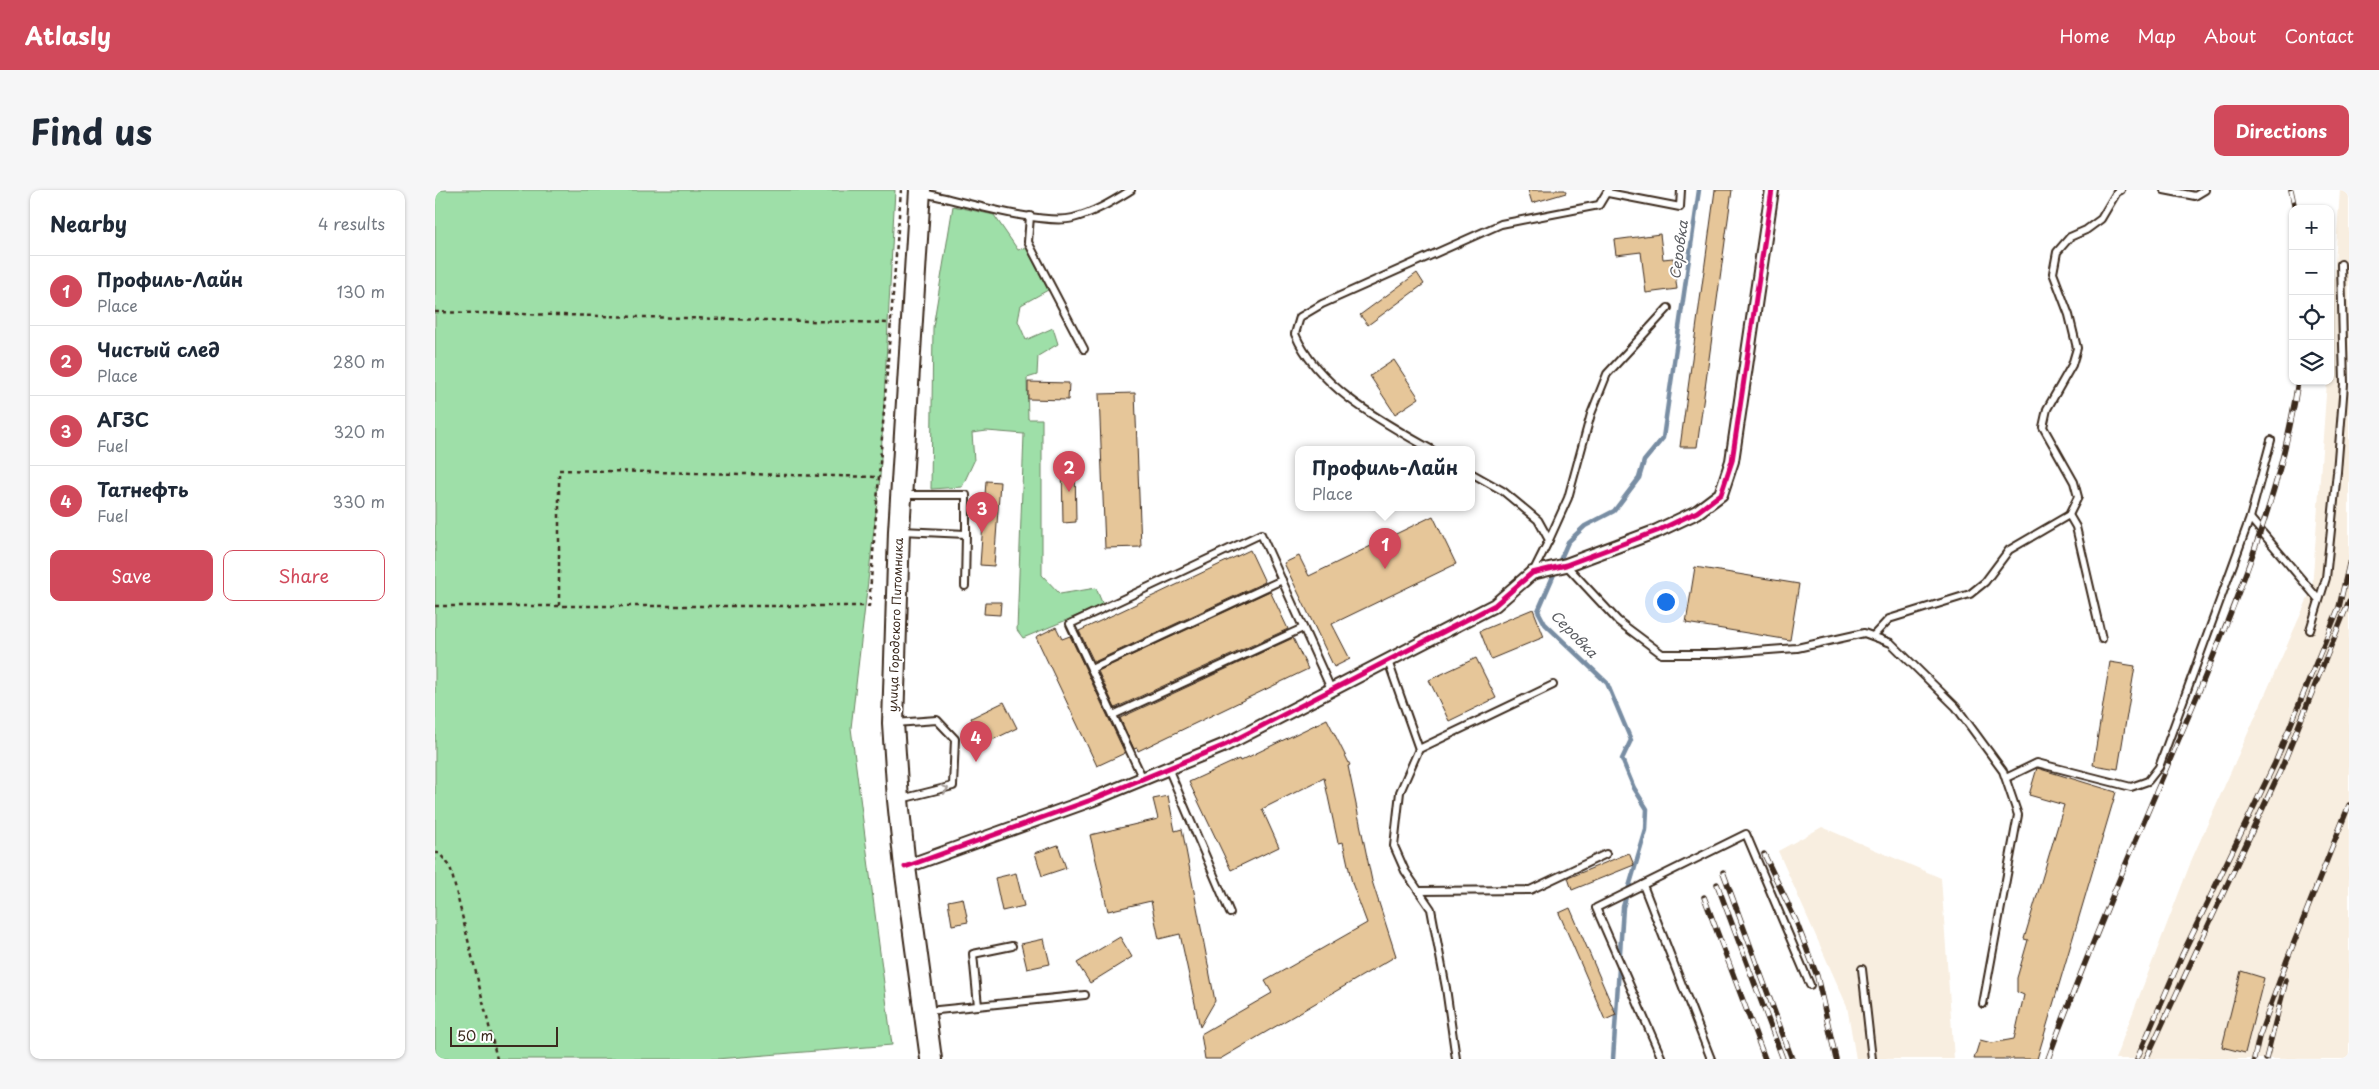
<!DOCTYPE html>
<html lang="en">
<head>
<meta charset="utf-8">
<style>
	:root { --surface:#fff; --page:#f6f6f7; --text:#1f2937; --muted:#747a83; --line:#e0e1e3; --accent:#d1495b }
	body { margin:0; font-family:"Playpen Sans",sans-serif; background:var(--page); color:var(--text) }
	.controls { position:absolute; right:15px; top:15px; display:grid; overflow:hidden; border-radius:10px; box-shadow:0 1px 4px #0004 }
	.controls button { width:45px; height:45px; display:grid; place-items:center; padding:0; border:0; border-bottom:1px solid var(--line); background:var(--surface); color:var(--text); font:25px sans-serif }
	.scale { position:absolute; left:15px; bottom:12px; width:108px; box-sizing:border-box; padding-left:5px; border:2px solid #3b2a1e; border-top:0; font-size:14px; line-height:18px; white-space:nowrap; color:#3b2a1e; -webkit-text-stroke:4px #fff; paint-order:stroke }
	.you { position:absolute; left:1230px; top:411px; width:18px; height:18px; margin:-12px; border:4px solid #fff; border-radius:50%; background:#1a73e8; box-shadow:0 0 0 8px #1a73e833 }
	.badge { display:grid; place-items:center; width:32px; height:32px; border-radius:50%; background:var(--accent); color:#fff; font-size:16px; font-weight:700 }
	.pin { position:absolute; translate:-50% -41px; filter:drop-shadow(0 1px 2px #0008) }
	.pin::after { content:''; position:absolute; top:26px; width:18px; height:15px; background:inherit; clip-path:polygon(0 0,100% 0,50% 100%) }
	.popup { position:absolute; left:860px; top:256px; width:180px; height:65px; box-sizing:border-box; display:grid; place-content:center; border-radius:10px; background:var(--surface); filter:drop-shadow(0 1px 4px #0005); font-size:16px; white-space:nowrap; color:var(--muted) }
	.popup b { font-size:19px; color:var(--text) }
	.popup::after { content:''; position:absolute; left:50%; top:100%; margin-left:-10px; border:10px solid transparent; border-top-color:var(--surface) }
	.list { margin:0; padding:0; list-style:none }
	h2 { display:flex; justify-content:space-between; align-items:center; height:65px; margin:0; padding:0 20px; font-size:21px }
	h2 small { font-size:16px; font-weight:400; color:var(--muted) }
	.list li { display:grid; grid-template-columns:32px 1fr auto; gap:15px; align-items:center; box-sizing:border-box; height:70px; padding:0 20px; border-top:1px solid var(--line) }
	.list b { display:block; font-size:19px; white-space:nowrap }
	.list p { margin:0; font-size:16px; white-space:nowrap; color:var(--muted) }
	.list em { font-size:16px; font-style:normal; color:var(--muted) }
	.actions { display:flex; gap:10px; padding:15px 20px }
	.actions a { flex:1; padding:11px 0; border:1px solid var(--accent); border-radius:10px; text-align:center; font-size:18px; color:var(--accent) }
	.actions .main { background:var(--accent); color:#fff }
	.icon { flex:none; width:28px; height:28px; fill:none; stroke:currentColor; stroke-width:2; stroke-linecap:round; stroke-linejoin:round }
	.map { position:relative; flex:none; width:1914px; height:869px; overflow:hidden; border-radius:10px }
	header { display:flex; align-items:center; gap:30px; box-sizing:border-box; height:70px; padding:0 25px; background:var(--accent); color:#fff }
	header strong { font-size:24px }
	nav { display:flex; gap:28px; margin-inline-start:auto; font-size:18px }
	.intro { display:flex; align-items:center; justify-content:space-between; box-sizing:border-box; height:120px; padding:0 30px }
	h1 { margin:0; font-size:35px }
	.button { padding:12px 22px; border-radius:10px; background:var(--accent); color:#fff; font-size:18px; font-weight:700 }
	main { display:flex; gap:30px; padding:0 30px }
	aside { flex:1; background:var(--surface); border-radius:10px; box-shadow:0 1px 4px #0004 }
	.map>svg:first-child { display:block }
	.built { fill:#f8eee0 }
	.green { fill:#9edfa8; stroke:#6c8463 }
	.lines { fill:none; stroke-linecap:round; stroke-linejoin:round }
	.stream { stroke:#788da3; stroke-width:4.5 }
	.building { fill:#e6c699; stroke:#3b2a1e }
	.lane-casing { stroke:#3b2a1e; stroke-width:10 }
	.street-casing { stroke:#3b2a1e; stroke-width:16 }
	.primary-casing { stroke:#3b2a1e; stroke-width:24 }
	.path { stroke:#3b2a1e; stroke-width:2.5; stroke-dasharray:4 4; stroke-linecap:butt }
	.lane { stroke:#fff; stroke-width:6 }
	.street { stroke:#fff; stroke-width:12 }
	.primary { stroke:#fff; stroke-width:20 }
	.rail-casing { stroke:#3b2a1e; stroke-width:5.5 }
	.rail { stroke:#fff; stroke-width:4; stroke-dasharray:11; stroke-linecap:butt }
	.cycleway-casing { stroke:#fff; stroke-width:8 }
	.cycleway { stroke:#d6006c; stroke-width:5 }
	.oneway { stroke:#a79f9a }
	.labels { text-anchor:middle; stroke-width:4; stroke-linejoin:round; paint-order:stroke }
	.street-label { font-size:12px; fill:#3b2a1e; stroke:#fff }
	.water-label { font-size:14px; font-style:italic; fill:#5a5c61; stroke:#fff }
</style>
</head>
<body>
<header>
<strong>Atlasly</strong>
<nav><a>Home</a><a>Map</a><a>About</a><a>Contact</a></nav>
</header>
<div class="intro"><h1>Find us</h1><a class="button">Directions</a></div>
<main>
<aside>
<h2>Nearby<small>4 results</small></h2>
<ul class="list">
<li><span class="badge">1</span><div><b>Профиль-Лайн</b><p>Place</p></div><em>130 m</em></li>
<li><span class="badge">2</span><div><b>Чистый след</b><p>Place</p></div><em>280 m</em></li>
<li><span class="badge">3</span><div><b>АГЗС</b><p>Fuel</p></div><em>320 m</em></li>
<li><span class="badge">4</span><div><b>Татнефть</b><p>Fuel</p></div><em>330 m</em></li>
</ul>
<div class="actions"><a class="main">Save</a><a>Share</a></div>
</aside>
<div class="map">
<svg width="1914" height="869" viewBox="0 0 1914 869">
	<rect width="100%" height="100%" fill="#fff"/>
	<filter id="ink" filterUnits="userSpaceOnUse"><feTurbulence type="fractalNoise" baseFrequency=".02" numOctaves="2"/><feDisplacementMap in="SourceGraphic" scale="10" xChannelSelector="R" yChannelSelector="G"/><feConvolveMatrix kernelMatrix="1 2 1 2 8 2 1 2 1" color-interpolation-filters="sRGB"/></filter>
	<g filter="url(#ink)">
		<g class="built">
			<polygon points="1905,0 1914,0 1914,869 1680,869 1757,669 1877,399 1892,191 1895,191 1895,147"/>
			<polygon points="1387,637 1506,688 1519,869 1421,869 1412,816 1343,661"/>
		</g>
		<g class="green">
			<polygon points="0,0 460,0 445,287 416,538 457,855 281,869 0,869"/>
			<polygon points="518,16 559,25 583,60 592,57 613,100 586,115 583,131 591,150 618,138 623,154 603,166 602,185 592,188 593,229 607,229 607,385 625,404 661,398 668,415 588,448 582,440 589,244 552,241 537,243 539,271 527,297 496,299 498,137"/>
		</g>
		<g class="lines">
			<polyline class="stream" points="1178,869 1188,717 1211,640 1212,619 1199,598 1187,569 1196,550 1172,493 1110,434 1103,421 1133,352 1150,336 1179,321 1204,288 1209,271 1228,248 1264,0"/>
		</g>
		<g class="building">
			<polygon points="1093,0 1130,0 1131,3 1097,13"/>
			<polygon points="1280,0 1297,0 1262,257 1245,257"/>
			<polygon points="1225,44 1228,69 1238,68 1242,99 1211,103 1206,62 1181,65 1179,50"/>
			<polygon points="982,83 989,94 933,135 925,125"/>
			<polygon points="959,170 984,208 960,224 935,186"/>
			<polygon points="593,192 634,193 633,210 593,209"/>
			<polygon points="700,203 706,357 670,358 664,204"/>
			<polygon points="627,272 640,272 641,332 628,333"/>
			<polygon points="551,291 565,292 559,376 545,375"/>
			<polygon points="998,326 1021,374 897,434 915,469 899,477 849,373 864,366 874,386"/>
			<polygon points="815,360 830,392 659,472 644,441"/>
			<polygon points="1260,377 1364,394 1355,450 1251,433"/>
			<polygon points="835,401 853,439 680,518 663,481"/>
			<polygon points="550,412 566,412 565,425 549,424"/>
			<polygon points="1098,419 1109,447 1056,469 1045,441"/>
			<polygon points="621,437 627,449 635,446 690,563 662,576 601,447"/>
			<polygon points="858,448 873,479 703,561 702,558 699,559 685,528"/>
			<polygon points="1041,468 1061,508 1014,531 994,490"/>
			<polygon points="1675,472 1700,476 1683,579 1658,575"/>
			<polygon points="569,512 582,538 549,554 536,528"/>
			<polygon points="892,529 915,575 913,576 937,691 961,766 785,869 770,869 766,844 837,803 830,791 932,733 917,693 908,652 903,653 889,588 827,619 844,657 796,680 754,592 804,569 805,571"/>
			<polygon points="1602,578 1681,602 1602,869 1539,869 1545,850 1557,853 1579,849 1589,805 1582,802 1582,788 1593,750 1589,749 1629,615 1594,605"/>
			<polygon points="733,606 740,641 747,639 780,811 765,837 745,744 724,749 716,711 673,721 655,645 723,629 718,609"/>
			<polygon points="623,655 631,678 607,686 600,663"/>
			<polygon points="1194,663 1199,675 1137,700 1133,688"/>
			<polygon points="581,683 589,716 567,721 560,688"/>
			<polygon points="528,708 533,732 517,735 513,711"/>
			<polygon points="1135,718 1181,825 1170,830 1124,723"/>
			<polygon points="685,747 697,767 655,793 642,773"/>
			<polygon points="609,749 615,774 592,779 586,754"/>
			<polygon points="1806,781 1829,788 1810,863 1787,857"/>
		</g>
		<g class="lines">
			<g class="lane-casing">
				<g id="lane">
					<polyline points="1729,0 1760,6 1770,0"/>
					<path d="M488 3C523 10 607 36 638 28 659 23 678 11 696 0"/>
					<polyline points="1173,3 1245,17 1246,0"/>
					<polyline points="595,26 593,52 649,159"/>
					<path d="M997 260C948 232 883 198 860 144L865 127 887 114 1066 34 1164 15 1173 0"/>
					<polyline points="1036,283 1068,301 1103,330 1114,350 1098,382"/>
					<polyline points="1634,325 1641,337 1667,449"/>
					<polyline points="1815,328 1884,410"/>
					<polyline points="467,341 531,344 531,305 469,305"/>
					<polyline points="1114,350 1133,308 1156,224 1172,184 1233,118"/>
					<polyline points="1131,375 1183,431 1227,464 1281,464 1362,458 1429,443 1456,453 1521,517 1568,581 1583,625 1548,814"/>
					<polyline points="530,396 531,344"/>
					<polyline points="1875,440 1891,388 1902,282 1909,194 1906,74"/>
					<polyline points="1438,446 1454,429 1535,404 1550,392 1574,360 1634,325 1643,307 1639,292 1608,237 1612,219 1637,175 1642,158 1634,125 1618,83 1622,62 1635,47 1651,40 1666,29 1682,2 1686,0"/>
					<polyline points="953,471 984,559"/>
					<polyline points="656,479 847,390"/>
					<polyline points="678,525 868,438"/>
					<polyline points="460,533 502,530 520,549 518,596 466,609"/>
					<polyline points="733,578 795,723"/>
					<polyline points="1571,588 1602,573 1696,597 1713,591 1724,577 1815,328 1836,250"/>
					<polyline points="708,589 635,434 826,344 896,499"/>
					<polyline points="1208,695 1276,869"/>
					<polyline points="984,701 1095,700 1171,664"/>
					<polyline points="1427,779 1437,869"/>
					<polyline points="543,816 538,764 577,756"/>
					<polyline points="493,821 650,805"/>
					<polyline points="1021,869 1011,798 996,719 970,681 959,656 965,602 984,559 1118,495"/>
					<polyline points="1227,869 1161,718 1311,644 1375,795"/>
				</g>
			</g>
			<g class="street-casing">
				<polyline id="street" points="470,677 656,610 790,555 1060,415 1097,383 1131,375 1222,341 1262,322 1286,304 1297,271 1337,0"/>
			</g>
			<g class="primary-casing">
				<polyline id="primary" points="485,0 464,341 458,533 463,610 470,677 496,869"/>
			</g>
			<g class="path">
				<polyline points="0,122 457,133"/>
				<polyline points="0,416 434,416 466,0"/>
				<polyline points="124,416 124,280 445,287"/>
				<polyline points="0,663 4,663 15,676 62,869"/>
			</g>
			<use href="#lane" class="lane"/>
			<use href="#street" class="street"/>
			<use href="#primary" class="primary"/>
			<g class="rail-casing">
				<g id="rail">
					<polyline points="1856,0 1860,19"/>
					<polyline points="1329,664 1361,731 1382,786 1401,869"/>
					<polyline points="1288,682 1357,869"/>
					<polyline points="1282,694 1348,869"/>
					<polyline points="1269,707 1330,869"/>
					<path d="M1613 869C1658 747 1711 627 1762 506 1804 404 1847 301 1863 191"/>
					<polyline points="1702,869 1747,765 1840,573 1904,417 1914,374"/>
					<polyline points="1711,869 1847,577 1914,411"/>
					<polyline points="1819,869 1824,847 1852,770 1914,615"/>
					<polyline points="1831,869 1851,790"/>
				</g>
			</g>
			<use href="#rail" class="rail"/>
			<g class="cycleway-casing">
				<polyline id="cycleway" points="470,677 656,610 790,555 1060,415 1097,383 1131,375 1222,341 1262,322 1286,304 1297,271 1337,0"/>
			</g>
			<use href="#cycleway" class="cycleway"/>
		</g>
		<defs><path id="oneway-chevron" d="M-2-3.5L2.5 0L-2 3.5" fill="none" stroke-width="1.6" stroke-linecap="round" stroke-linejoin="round" transform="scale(1.25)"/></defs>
		<use class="oneway" href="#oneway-chevron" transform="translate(510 599) rotate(-17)"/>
	</g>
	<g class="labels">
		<g class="street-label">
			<text transform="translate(461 435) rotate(-88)" y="4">улица Городского Питомника</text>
		</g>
		<g class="water-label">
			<text transform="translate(1244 60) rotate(-82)" y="5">Серовка</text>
			<text transform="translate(1139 444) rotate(46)" y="5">Серовка</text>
		</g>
	</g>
</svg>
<div class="controls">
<button>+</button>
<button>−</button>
<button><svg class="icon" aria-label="locate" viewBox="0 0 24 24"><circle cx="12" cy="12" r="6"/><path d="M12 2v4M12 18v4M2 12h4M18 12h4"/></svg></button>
<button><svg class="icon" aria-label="layers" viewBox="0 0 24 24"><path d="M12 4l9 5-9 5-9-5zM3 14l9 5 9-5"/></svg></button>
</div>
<div class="scale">50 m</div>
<div class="you"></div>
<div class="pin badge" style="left:950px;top:379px">1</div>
<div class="popup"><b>Профиль-Лайн</b>Place</div>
<div class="pin badge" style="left:634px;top:302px">2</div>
<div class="pin badge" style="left:547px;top:343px">3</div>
<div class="pin badge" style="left:541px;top:572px">4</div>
</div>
</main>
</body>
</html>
